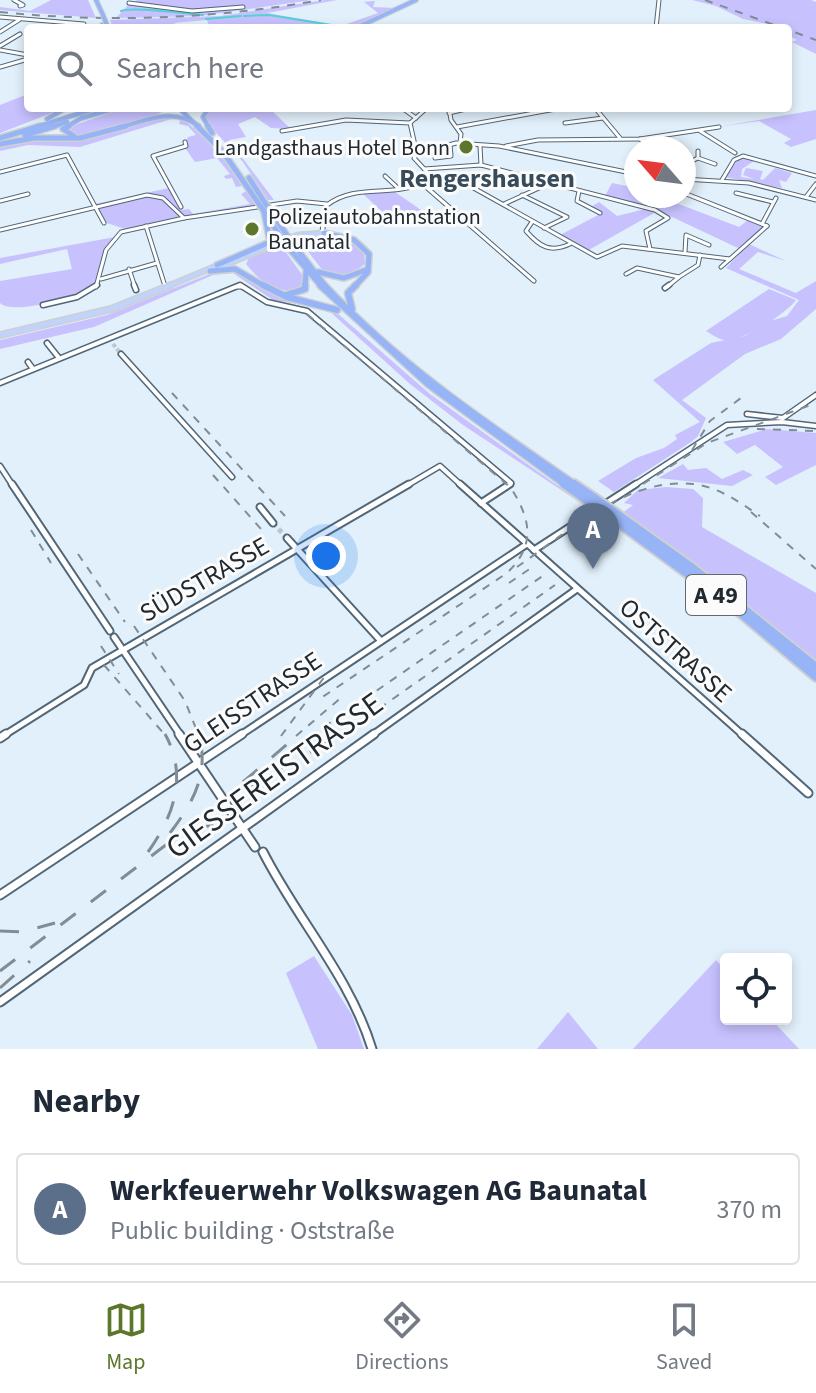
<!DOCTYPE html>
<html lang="en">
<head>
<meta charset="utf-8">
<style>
	:root { --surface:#fff; --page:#f6f6f7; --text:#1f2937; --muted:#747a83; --line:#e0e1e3; --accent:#5c772b }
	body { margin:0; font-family:"Source Sans 3",sans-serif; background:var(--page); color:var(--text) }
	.controls { position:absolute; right:24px; bottom:24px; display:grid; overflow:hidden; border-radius:8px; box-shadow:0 4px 12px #0003 }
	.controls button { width:72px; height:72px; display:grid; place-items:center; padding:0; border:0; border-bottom:2px solid var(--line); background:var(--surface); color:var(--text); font:40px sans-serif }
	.compass { position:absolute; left:624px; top:136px; width:72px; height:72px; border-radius:50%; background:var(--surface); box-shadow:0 4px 12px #0003; rotate:298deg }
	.you { position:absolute; left:326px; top:556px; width:28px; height:28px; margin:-20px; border:6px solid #fff; border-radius:50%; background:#1a73e8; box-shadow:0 0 0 12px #1a73e833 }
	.badge { display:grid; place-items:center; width:52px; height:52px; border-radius:50%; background:var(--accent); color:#fff; font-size:26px; font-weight:700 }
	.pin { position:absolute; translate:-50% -66px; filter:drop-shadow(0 2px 4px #0008) }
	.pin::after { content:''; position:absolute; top:42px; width:28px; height:24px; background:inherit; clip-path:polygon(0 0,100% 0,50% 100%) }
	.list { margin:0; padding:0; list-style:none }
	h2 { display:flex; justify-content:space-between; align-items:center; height:104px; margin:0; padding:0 32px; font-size:34px }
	h2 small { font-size:26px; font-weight:400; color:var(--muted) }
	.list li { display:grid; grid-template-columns:52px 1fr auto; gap:24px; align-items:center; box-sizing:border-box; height:112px; margin:0 16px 16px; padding:0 16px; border:2px solid var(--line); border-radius:8px }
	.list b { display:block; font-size:30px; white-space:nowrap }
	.list p { margin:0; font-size:26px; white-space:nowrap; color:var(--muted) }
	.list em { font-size:26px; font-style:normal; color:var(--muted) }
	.icon { flex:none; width:44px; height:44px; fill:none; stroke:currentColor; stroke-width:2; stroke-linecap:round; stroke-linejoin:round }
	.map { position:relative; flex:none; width:816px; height:1049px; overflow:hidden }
	.search { position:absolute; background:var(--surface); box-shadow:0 4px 12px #0003; left:24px; right:24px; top:24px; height:88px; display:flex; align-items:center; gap:20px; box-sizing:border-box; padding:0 28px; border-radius:8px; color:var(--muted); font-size:30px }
	.sheet { height:232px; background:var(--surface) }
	nav { display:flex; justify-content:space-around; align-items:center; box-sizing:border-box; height:112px; border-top:2px solid var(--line); background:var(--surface); font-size:22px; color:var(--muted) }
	nav a { display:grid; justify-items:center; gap:4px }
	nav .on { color:var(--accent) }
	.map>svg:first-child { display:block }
	.green { fill:#c7c1fe }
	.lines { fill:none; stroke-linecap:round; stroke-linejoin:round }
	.stream { stroke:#52d2d3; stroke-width:2 }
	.minor-tunnel-far1 { stroke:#bbc8d2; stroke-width:4; stroke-dasharray:4 2; stroke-linecap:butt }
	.minor-tunnel { stroke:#bbc8d2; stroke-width:5; stroke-dasharray:5 3; stroke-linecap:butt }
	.minor-far3-casing { stroke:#516677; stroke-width:5 }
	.minor-far2-casing { stroke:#516677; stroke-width:7 }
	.minor-far1-casing { stroke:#516677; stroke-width:9 }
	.minor-casing { stroke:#516677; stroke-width:11 }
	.major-far1-casing { stroke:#ced0d1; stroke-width:7 }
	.major-casing { stroke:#ced0d1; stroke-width:8 }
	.highway-far3-casing { stroke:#ced0d1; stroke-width:6 }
	.highway-far2-casing { stroke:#ced0d1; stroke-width:8 }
	.highway-far1-casing { stroke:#ced0d1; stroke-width:9 }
	.highway-casing { stroke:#ced0d1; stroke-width:12 }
	.minor-far3 { stroke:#fff; stroke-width:3 }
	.minor-far2 { stroke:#fff; stroke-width:4 }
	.minor-far1 { stroke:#fff; stroke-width:5 }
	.minor { stroke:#fff; stroke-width:7 }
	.major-far1 { stroke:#c1d3fa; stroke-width:4 }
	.major { stroke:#c1d3fa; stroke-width:5 }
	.highway-far3 { stroke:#97b5f6; stroke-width:4 }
	.highway-far2 { stroke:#97b5f6; stroke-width:5 }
	.highway-far1 { stroke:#97b5f6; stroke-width:6 }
	.highway { stroke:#97b5f6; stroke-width:8 }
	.rail-far1 { stroke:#818d96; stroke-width:2; stroke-dasharray:8 8; stroke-linecap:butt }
	.rail { stroke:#818d96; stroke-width:3; stroke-dasharray:19 19; stroke-linecap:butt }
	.highway-bridge-far2-casing { stroke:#ced0d1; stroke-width:6; stroke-linecap:butt }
	.highway-bridge-far1-casing { stroke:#ced0d1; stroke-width:8; stroke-linecap:butt }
	.highway-bridge-casing { stroke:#ced0d1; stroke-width:12; stroke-linecap:butt }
	.highway-bridge-far2 { stroke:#97b5f6; stroke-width:4 }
	.highway-bridge-far1 { stroke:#97b5f6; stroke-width:5 }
	.highway-bridge { stroke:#97b5f6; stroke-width:8 }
	.poi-dot { fill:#5c772b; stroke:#fbfbfb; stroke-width:3 }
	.labels { text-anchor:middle; stroke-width:6; stroke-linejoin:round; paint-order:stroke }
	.far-poi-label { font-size:22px; fill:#202930; stroke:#fbfbfb; text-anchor:end }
	.shield { fill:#fbfbfb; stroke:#62686d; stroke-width:2 }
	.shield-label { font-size:24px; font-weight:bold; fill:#202930 }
	.far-quarter-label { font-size:26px; font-weight:bold; fill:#374b5a; stroke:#fbfbfb }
	.street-label { font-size:26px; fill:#202930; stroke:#fbfbfb }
	.near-street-label { font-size:32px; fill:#202930; stroke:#fbfbfb }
</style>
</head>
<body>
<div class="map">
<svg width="816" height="1049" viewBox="0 0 816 1049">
	<rect width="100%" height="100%" fill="#e2f0fb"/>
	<g class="green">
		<polygon points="51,0 88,0 96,18 0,10 0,7 30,11"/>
		<polygon points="137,0 312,0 200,16 116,18 129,4 139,7 133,4"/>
		<polygon points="325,0 337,0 267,13 341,26 378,13 364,2 383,0 375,1 373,7 397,8 352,28 217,28 209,26 207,20 173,23 184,26 124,24 184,28 113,28 110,20 220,16"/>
		<polygon points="692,0 811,0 816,2 816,54 792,42 797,40 788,35 788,28 743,19 716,6"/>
		<polygon points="28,94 28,108 65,108 0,133 0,105"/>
		<path d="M124 108H167C155 121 91 137 73 136L66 128Z"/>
		<polygon points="211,108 269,108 291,129 271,128 255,117 238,124 246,137 229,140 274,200 268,200 243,162 206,122 204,113"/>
		<polygon points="816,110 816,139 791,147 784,143 791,139 759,121 718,127"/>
		<polygon points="178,117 80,147 28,145 0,151 0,146 41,139 82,140 162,118"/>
		<polygon points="182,117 220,154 242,186 236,187 232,178 226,179 224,176 230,174 217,158 195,162 183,145 188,137 196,135 188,126 179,124"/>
		<polygon points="740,157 754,161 742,169 741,177 754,179 743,175 746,168 763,171 760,179 763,180 775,168 792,173 786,182 779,180 782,188 725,177"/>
		<polygon points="612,183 636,188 636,196 668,199 684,194 687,195 676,203 739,227 748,220 765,226 738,248 655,209 605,196"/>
		<polygon points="169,188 182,210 189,209 193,214 250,204 241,194 247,191 256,207 125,229 107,223 95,204"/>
		<polygon points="395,192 421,210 390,219 362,193"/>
		<polygon points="599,202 617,216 645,209 656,212 587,251 560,235 602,213 591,207"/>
		<path d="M115 237 103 254 93 288C76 296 14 316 0 303V281L72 269 67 249 0 264V258Z"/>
		<polygon points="317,237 352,243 364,252 365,264 349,275 324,272 303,245 304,239"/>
		<path d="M280 244 303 276 300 290C277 294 260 282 246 264L250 256Z"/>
		<polygon points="749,244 786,261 758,252 739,269 796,293 816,281 816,309 781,339 745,354 682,400 706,418 698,436 691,442 614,492 598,481 636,458 664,448 677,439 675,435 700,422 653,380 711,343 745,336 770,321 787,316 799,300 726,268"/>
		<polygon points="230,269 273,293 330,307 430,394 593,511 463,425 410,384 327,309 273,300 233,273 213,275 94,327 0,349 0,340 107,315 217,271"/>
		<path d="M769 289 796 300C787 313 741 343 724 340 718 339 711 334 706 331Z"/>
		<polygon points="767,429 816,433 816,465 776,485 765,477 783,467 755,445 737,454 723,442"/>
		<polygon points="683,464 688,470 706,468 722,479 743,470 753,475 732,486 658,478"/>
		<polygon points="666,487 693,489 703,498 702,527 816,593 816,661 703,570 621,514 633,505 624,503 638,490"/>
		<polygon points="314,956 352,1015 364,1049 318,1049 286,973"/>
		<polygon points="716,960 726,971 726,1019 771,1019 799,1049 633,1049"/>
		<polygon points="568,1012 598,1049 537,1049"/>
	</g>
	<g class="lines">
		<g class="stream">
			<path d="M121 11C132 6 186 14 203 15"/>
			<polyline points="244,16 269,15 344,27"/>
			<polyline points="206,19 241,16"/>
		</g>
		<polyline class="minor-tunnel-far1" points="113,344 121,354"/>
		<polyline class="minor-tunnel" points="273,523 287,538"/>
		<g class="minor-far3-casing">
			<g id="minor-far3">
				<polyline points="14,0 23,5 20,6"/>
				<polyline points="129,3 192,11 243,7"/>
				<polyline points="0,17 84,24 85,28"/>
				<polyline points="656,28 659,0"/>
				<polyline points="0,32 19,20"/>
				<polyline points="0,46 20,34"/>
				<polyline points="0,50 28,55"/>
				<polyline points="0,67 28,59"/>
				<polyline points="402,108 416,118"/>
				<polyline points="449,108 451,120 461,134 460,143"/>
				<polyline points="595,108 620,138"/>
				<polyline points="449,113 470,108"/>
				<polyline points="410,123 427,108"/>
				<polyline points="565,123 603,118"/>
				<polyline points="457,127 561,108"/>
				<polyline points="282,131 346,120 410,123"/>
				<polyline points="700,131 735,153"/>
				<polyline points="640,139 651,148"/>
				<polyline points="480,146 481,165"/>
				<polyline points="506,146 538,140 640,139 719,127"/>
				<polyline points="417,154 456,143 499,146 636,174"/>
				<polyline points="435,158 451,156 450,145"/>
				<polyline points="698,158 715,164"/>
				<polyline points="684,165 698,158 698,151"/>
				<polyline points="424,169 481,165 655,210 668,218 646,231 650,249"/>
				<polyline points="0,172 67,155 104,223"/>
				<polyline points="385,176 399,189"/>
				<polyline points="684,179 749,183 816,200"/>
				<polyline points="722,180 734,160 743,156 816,176"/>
				<polyline points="426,187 534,281"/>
				<polyline points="427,187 470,186 597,257 622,246 730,259"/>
				<polyline points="579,191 577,201 600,213"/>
				<polyline points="684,193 767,226"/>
				<polyline points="736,193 773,202"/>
				<polyline points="522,195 567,217 544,228"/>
				<polyline points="806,197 816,184"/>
				<polyline points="0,201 28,194"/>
				<polyline points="504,204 539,188"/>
				<polyline points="181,207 153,156 186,146 185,142"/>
				<path d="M323 221 322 234 327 205C357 182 394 199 426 181L427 172 414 158 417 154 410 123"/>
				<path d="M532 222 526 231C540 247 550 253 570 244"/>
				<polyline points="762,224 776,198"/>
				<polyline points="146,226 164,283"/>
				<polyline points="0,230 147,195 163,198 184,218"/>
				<polyline points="685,252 686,235 709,245"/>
				<polyline points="721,267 767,226"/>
				<polyline points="129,269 135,287"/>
				<polyline points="626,274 637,268 679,277 698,265 700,255"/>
				<polyline points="101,279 157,263"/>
				<polyline points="96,287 106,250 121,232 184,218 297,201 327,204"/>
				<polyline points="236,287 242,287"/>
				<polyline points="667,287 679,277"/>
			</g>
		</g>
		<g class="minor-far2-casing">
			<g id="minor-far2">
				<polyline points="134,285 136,290"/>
				<polyline points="665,288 669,285"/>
				<polyline points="43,305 77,297 97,285"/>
				<polyline points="47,343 59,358"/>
				<polyline points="121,354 232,477"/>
				<polyline points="28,362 33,369"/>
				<polyline points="0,383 240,285 267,302 307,311 511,483 507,486"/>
				<polyline points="747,414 783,418 816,395"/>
				<polyline points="0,466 13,486"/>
				<polyline points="406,486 440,466 462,486"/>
				<polyline points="633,486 727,425 782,422 816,426"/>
			</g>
		</g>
		<g class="minor-far1-casing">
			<g id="minor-far1">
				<polyline points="12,484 110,631"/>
				<polyline points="460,484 744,736"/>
				<polyline points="481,503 510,484"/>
				<polyline points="260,507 273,523"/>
				<polyline points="287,538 381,641"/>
				<polyline points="534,550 636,484"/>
				<polyline points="114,637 181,736"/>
				<polyline points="3,736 84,685 92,668 409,484"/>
				<polyline points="239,736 527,544"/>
				<polyline points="371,736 577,589"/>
			</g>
		</g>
		<g class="minor-casing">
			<g id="minor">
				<polyline points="179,734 255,847"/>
				<polyline points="742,734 808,793"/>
				<polyline points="0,738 6,734"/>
				<path d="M263 852C297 919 350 977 372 1049"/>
				<polyline points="0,895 242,734"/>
				<polyline points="0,1002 374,734"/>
			</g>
		</g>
		<g class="major-far1-casing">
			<g id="major-far1">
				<polyline points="264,246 298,235 324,233"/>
				<polyline points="220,267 269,247"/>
				<polyline points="166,287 221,264"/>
			</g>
		</g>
		<g class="major-casing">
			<polyline id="major" points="0,335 111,309 171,285"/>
		</g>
		<g class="highway-far3-casing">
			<g id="highway-far3">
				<polyline points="96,0 103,15"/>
				<polyline points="102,25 104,28"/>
				<polyline points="356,28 416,0"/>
				<polyline points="179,108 199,128"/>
				<polyline points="82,118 116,108"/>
				<polyline points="47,119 66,108"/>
				<polyline points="33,128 97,108"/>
				<polyline points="49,128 67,122"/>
				<polyline points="65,128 83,117"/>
				<path d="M119 128C147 120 173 107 199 126"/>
				<polyline points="209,128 203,117 209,108"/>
			</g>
		</g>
		<g class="highway-far2-casing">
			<g id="highway-far2">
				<polyline points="69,126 63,129 74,136"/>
				<polyline points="197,126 223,152 259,204"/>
				<polyline points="208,126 212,133"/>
				<polyline points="25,135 55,126"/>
				<polyline points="0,138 40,126"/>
				<polyline points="0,144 34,138 80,138 126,126"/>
				<polyline points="249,178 265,203"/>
				<polyline points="270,210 286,234"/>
				<polyline points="264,211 280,236"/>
				<polyline points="324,233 354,240 369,254 368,272 354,287"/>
				<polyline points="293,244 326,287"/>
				<polyline points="287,246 322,287"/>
				<polyline points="217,265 270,242 264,211"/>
				<polyline points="210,271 235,269 266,287"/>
				<polyline points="318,272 344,278 366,270"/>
				<polyline points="305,287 306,271"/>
			</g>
		</g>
		<g class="highway-far1-casing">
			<g id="highway-far1">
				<polyline points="263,285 287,297 337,310"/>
				<polyline points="320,285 428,384 567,486"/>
				<path d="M324 285C399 365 487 424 577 486"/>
				<polyline points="286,295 305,289 305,285"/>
				<polyline points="352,309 348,293 356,285"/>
			</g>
		</g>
		<g class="highway-casing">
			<g id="highway">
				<polyline points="564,484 588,501"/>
				<polyline points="574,484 593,497"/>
				<polyline points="617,514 694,569 816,667"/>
				<polyline points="612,518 738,611 816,677"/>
			</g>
		</g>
		<use href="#minor-far3" class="minor-far3"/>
		<use href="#minor-far2" class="minor-far2"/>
		<use href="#minor-far1" class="minor-far1"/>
		<use href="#minor" class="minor"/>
		<use href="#major-far1" class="major-far1"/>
		<use href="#major" class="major"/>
		<use href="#highway-far3" class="highway-far3"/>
		<use href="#highway-far2" class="highway-far2"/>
		<use href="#highway-far1" class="highway-far1"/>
		<use href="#highway" class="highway"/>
		<g class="rail-far1">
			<polyline points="705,0 816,40"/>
			<path d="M0 12C108 23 214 19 321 0"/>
			<path d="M307 314 511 488C531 520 536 545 507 573L321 698"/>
			<polyline points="172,393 285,516"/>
			<polyline points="757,429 816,431"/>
			<polyline points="692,450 710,421 745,395"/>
			<polyline points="213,475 261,529"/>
			<polyline points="643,484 707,443 816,403"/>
			<polyline points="751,512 816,569"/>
			<polyline points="31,530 51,563"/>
			<polyline points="78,554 125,622"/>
			<path d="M517 567C568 532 627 477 693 484 719 487 739 502 760 516"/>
			<polyline points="509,583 534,566"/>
			<polyline points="134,626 185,701 199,736"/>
			<polyline points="101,646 119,674"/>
			<polyline points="104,665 166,736"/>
			<polyline points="281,736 328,672"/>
			<polyline points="296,736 343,696"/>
			<polyline points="311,736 544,575"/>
			<polyline points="340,736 555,585"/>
		</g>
		<g class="rail">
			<polyline points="297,746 314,734"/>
			<polyline points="243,782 299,734"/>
			<polyline points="195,830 224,821"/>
			<path d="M170 833C194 801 209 775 199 734"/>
			<path d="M148 852C174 816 188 775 165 734"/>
			<polyline points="0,931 22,932 55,923"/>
			<polyline points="0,971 204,816 244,789 343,734"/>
			<polyline points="0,988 30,961"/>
		</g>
		<g class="highway-bridge-far2-casing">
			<polyline id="highway-bridge-far2" points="103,15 108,28"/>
		</g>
		<g class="highway-bridge-far1-casing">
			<g id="highway-bridge-far1">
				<polyline points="265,203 270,210"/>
				<polyline points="259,204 264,211"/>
				<polyline points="286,234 293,244"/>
				<polyline points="280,236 287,246"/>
			</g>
		</g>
		<g class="highway-bridge-casing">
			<g id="highway-bridge">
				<polyline points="593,497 617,514"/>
				<polyline points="588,501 612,518"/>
			</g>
		</g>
		<use href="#highway-bridge-far2" class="highway-bridge-far2"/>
		<use href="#highway-bridge-far1" class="highway-bridge-far1"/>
		<use href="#highway-bridge" class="highway-bridge"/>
	</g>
	<g class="poi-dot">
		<circle cx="466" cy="147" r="8"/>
		<circle cx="252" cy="229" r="8"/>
	</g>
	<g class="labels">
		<g class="far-poi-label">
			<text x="450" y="155">Landgasthaus Hotel Bonn</text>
			<text x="268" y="224" text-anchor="start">Polizeiautobahnstation<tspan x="268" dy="25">Baunatal</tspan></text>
		</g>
		<rect class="shield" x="686" y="575" width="60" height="40" rx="6"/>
		<g class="shield-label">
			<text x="716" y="603">A 49</text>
		</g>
		<g class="far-quarter-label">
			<text x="487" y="187">Rengershausen</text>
		</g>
		<g class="street-label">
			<text transform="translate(204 579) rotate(-30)" y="9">SÜDSTRASSE</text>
			<text transform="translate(676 650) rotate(42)" y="9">OSTSTRASSE</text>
			<text transform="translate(252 702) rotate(-34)" y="9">GLEISSTRASSE</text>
		</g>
		<g class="near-street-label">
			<text transform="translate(274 775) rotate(-36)" y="11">GIESSEREISTRASSE</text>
		</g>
	</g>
</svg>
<div class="controls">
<button><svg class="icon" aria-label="locate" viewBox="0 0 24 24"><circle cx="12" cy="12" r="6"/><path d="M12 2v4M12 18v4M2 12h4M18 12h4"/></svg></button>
</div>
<svg class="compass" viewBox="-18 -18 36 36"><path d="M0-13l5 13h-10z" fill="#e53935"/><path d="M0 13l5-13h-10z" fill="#747a83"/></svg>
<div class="you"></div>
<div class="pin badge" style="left:593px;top:569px;background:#5c6f8a">A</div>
<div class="search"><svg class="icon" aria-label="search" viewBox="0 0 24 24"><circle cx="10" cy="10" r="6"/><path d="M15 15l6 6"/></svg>Search here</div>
</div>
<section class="sheet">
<h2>Nearby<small></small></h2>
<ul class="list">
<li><span class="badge" style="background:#5c6f8a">A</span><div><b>Werkfeuerwehr Volkswagen AG Baunatal</b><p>Public building · Oststraße</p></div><em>370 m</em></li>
</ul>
</section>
<nav>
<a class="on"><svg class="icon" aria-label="map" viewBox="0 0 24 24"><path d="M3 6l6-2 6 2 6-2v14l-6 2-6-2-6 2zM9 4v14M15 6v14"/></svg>Map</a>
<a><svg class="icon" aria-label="directions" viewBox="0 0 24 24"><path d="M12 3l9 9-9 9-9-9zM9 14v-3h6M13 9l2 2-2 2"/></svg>Directions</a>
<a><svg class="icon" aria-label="saved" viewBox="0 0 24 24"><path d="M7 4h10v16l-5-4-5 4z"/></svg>Saved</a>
</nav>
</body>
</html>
